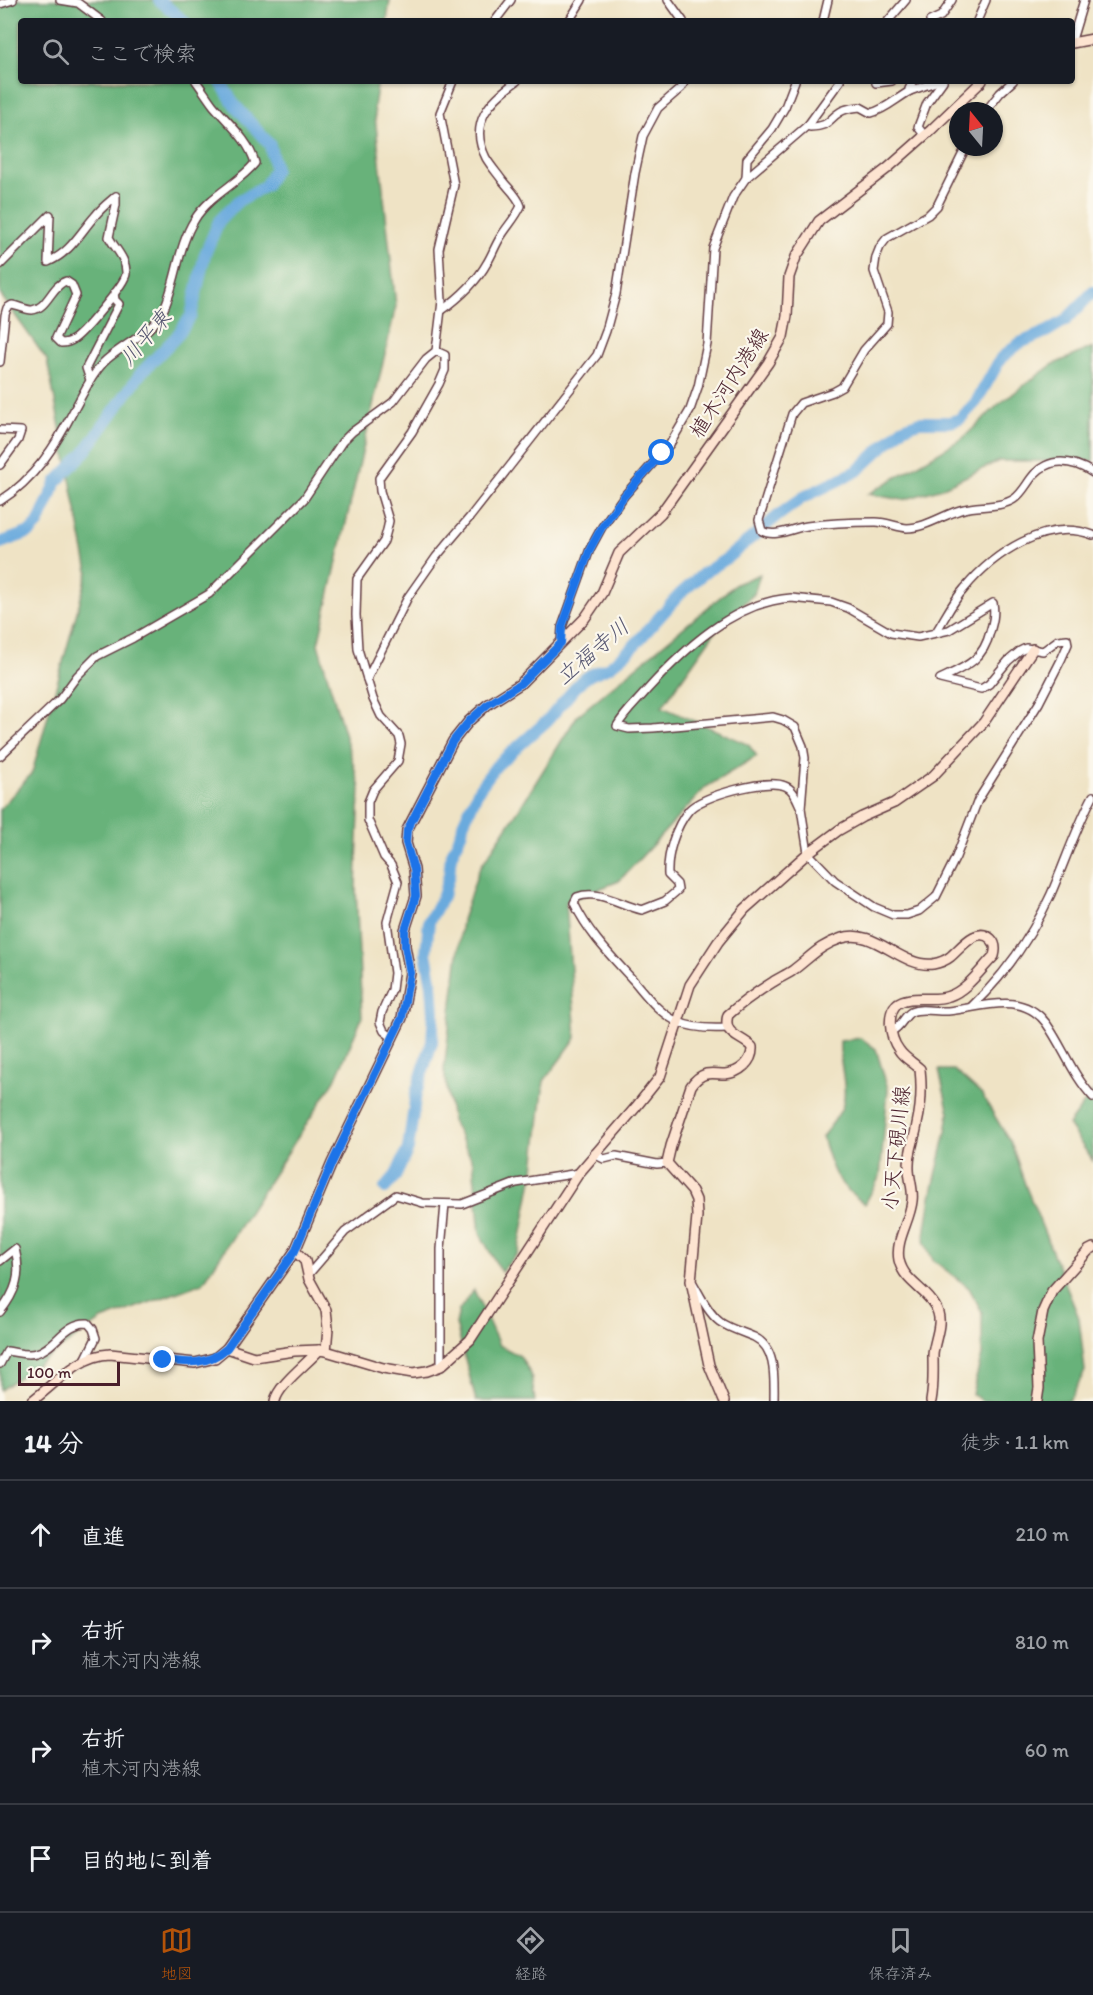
<!DOCTYPE html>
<html lang="ja">
<head>
<meta charset="utf-8">
<style>
	:root { --surface:#171b24; --page:#20242c; --text:#f1f3f6; --muted:#9ea1a6; --line:#363941; --accent:#b45309 }
	body { margin:0; font-family:Itim,"Klee One",sans-serif; background:var(--page); color:var(--text) }
	.compass { position:absolute; left:949px; top:102px; width:54px; height:54px; border-radius:50%; background:var(--surface); box-shadow:0 2px 4px #0004; rotate:342deg }
	.scale { position:absolute; left:18px; bottom:15px; width:102px; box-sizing:border-box; padding-left:6px; border:3px solid #4a1f2b; border-top:0; font-size:16px; line-height:21px; white-space:nowrap; color:#4a1f2b; -webkit-text-stroke:4px #fbf7ec; paint-order:stroke }
	.stop { position:absolute; width:18px; height:18px; margin:-14px; border:4px solid #1a73e8; border-radius:50%; background:#fff }
	.stop.end { background:#1a73e8; border-color:#fff; box-shadow:0 2px 6px #0008 }
	.list { margin:0; padding:0; list-style:none }
	h2 { display:flex; justify-content:space-between; align-items:center; height:78px; margin:0; padding:0 24px; font-size:26px }
	h2 small { font-size:20px; font-weight:400; color:var(--muted) }
	.list li { display:grid; grid-template-columns:39px 1fr auto; gap:18px; align-items:center; box-sizing:border-box; height:108px; padding:0 24px; border-top:2px solid var(--line) }
	.list b { display:block; font-size:22px; white-space:nowrap }
	.list p { margin:0; font-size:20px; white-space:nowrap; color:var(--muted) }
	.list em { font-size:20px; font-style:normal; color:var(--muted) }
	.icon { flex:none; width:33px; height:33px; fill:none; stroke:currentColor; stroke-width:2; stroke-linecap:round; stroke-linejoin:round }
	.map { position:relative; flex:none; width:1093px; height:1401px; overflow:hidden }
	.search { position:absolute; background:var(--surface); box-shadow:0 2px 4px #0004; left:18px; right:18px; top:18px; height:66px; display:flex; align-items:center; gap:15px; box-sizing:border-box; padding:0 21px; border-radius:6px; color:var(--muted); font-size:22px }
	.sheet { height:510px; background:var(--surface) }
	nav { display:flex; justify-content:space-around; align-items:center; box-sizing:border-box; height:84px; border-top:2px solid var(--line); background:var(--surface); font-size:16px; color:var(--muted) }
	nav a { display:grid; justify-items:center; gap:3px }
	nav .on { color:var(--accent) }
	.map>svg:first-child { display:block }
	.forest { fill:#67b27a; stroke:#586852; stroke-width:1.5 }
	.lines { fill:none; stroke-linecap:round; stroke-linejoin:round }
	.river { stroke:#6aaadd; stroke-width:12 }
	.street-casing { stroke:#633c42; stroke-width:10 }
	.secondary-casing { stroke:#633c42; stroke-width:12 }
	.street { stroke:#fff; stroke-width:7 }
	.secondary { stroke:#fde4d1; stroke-width:9 }
	.route { stroke:#1a73e8; stroke-width:8 }
	.labels { text-anchor:middle; stroke-width:4.5; stroke-linejoin:round; paint-order:stroke }
	.street-label { font-size:21px; fill:#4a1f2b; stroke:#fbf7ec }
	.water-label { font-size:22px; font-style:italic; fill:#575772; stroke:#fbf7ec }
</style>
</head>
<body>
<div class="map">
<svg width="1093" height="1401" viewBox="0 0 1093 1401">
	<rect width="100%" height="100%" fill="#fbf7ec"/>
	<filter id="ink" filterUnits="userSpaceOnUse"><feTurbulence type="fractalNoise" baseFrequency=".0167" numOctaves="2"/><feDisplacementMap in="SourceGraphic" scale="12" xChannelSelector="R" yChannelSelector="G"/><feConvolveMatrix kernelMatrix="1 2 1 2 8 2 1 2 1" color-interpolation-filters="sRGB"/></filter>
	<filter id="wash" filterUnits="userSpaceOnUse"><feTurbulence type="fractalNoise" baseFrequency=".008" numOctaves="4" result="noise"/><feDisplacementMap in="SourceGraphic" scale="24" xChannelSelector="R" yChannelSelector="G"/><feGaussianBlur stdDeviation="1.35" result="paint"/><feColorMatrix in="noise" values="0 0 0 0 0 0 0 0 0 0 0 0 0 0 0 0 0 1.4 0 .05"/><feComposite in="paint" operator="in"/></filter>
	<g filter="url(#wash)">
		<rect width="100%" height="100%" fill="#efe3c5"/>
		<g class="forest">
			<polygon points="0,0 390,0 387,21 21,21 21,81 378,81 374,107 396,306 318,644 360,787 356,888 362,1018 335,1080 203,1283 102,1320 0,1390 0,809 32,773 88,572 47,360 0,294"/>
			<polygon points="1093,347 1093,461 999,461 939,489 903,500 868,494 963,438 999,404 1052,365"/>
			<polygon points="760,574 754,594 719,626 662,707 748,744 757,756 706,787 619,881 566,902 576,1038 544,1081 534,1169 518,1253 501,1272 480,1234 473,1162 452,1121 444,1070 462,920 479,869 521,806 577,716 736,584"/>
			<path d="M861 1038 876 1049 888 1089 880 1176 865 1204C835 1183 832 1171 822 1137 829 1127 840 1116 843 1104 848 1086 838 1060 840 1041Z"/>
			<polygon points="939,1070 954,1070 982,1095 1011,1143 1026,1187 1079,1318 1085,1371 1069,1401 982,1401 972,1394 982,1355 982,1312 969,1288 933,1260 924,1241 931,1197 946,1132 949,1113"/>
			<polygon points="1093,1091 1093,1161 1068,1125"/>
			<polygon points="474,1290 499,1345 520,1356 531,1374 535,1401 476,1401 456,1324 459,1310"/>
		</g>
		<g class="lines">
			<g class="river">
				<polyline points="159,0 184,21"/>
				<polyline points="0,543 30,532 38,524 57,481 84,453 141,373 176,337 191,316 205,254 219,221 238,201 265,186 275,169 270,145 234,104 220,81"/>
				<polyline points="385,1188 396,1175 408,1149 416,1093 432,1042 434,1012 432,985 426,953 429,921 443,896 449,875 451,856 462,831 463,824 479,789 496,766 548,720 580,682 590,675 609,667 631,649 680,594 704,573 726,559 779,515 802,498 857,471 903,428 919,422 950,422 960,419 976,402 1001,358 1020,343 1048,331 1066,320 1093,292"/>
			</g>
		</g>
	</g>
	<g filter="url(#ink)">
		<g class="lines">
			<g class="street-casing">
				<g id="street">
					<polyline points="60,0 78,3 102,21"/>
					<polyline points="668,0 683,21"/>
					<polyline points="0,4 13,0"/>
					<polyline points="495,21 511,0"/>
					<polyline points="569,21 582,0"/>
					<polyline points="823,21 828,0"/>
					<polyline points="888,21 906,0"/>
					<polyline points="930,21 941,16 952,0"/>
					<polyline points="977,21 986,0"/>
					<polyline points="1072,40 1084,0"/>
					<polyline points="877,81 876,83 892,81"/>
					<polyline points="913,81 909,89 910,91 938,81"/>
					<polyline points="986,111 1000,93 1013,81"/>
					<path d="M808 125 810 127C831 126 827 120 840 112 846 108 853 108 860 107L871 113C885 110 897 98 910 91"/>
					<polyline points="925,136 918,127 927,103 943,81"/>
					<path d="M966 147 937 206 928 215 887 238 880 247 876 257 874 271 888 312 887 324 864 350 842 387 833 392 801 403 792 414 759 520 762 531C775 538 793 528 807 526 828 523 855 522 876 522 886 522 897 527 907 528 926 528 946 513 964 509 979 505 1000 508 1014 499 1026 491 1030 473 1045 466 1061 458 1079 464 1093 473"/>
					<polyline points="746,178 747,159 772,129 785,107 795,81"/>
					<path d="M0 265 50 215 48 262C71 252 79 234 95 216 101 208 109 202 116 196V205L109 237C115 249 127 259 126 274 125 284 84 332 74 339 70 342 66 343 61 343L56 338 76 295 72 285 66 281C52 285 47 309 32 310 26 310 18 306 12 305L7 308 5 315 0 362"/>
					<path d="M441 311C459 298 476 283 487 263 492 255 495 246 500 238 507 226 515 219 521 206 518 196 508 188 502 180 497 173 490 165 486 158 468 123 490 100 517 81"/>
					<polyline points="90,380 86,368 119,304 115,300 114,293"/>
					<polyline points="0,430 21,431 18,440 0,465"/>
					<path d="M0 501C35 479 56 445 74 410 83 394 90 377 103 363 118 347 152 333 162 313 177 284 177 247 195 219 210 195 238 184 255 163 249 140 228 123 213 105 207 97 202 89 196 81"/>
					<path d="M791 598 831 602 848 608 891 633 918 637 949 630 993 603C995 614 993 622 990 632 983 661 965 667 940 679L981 689 989 684 1008 661 1020 651 1026 648 1043 651 1058 640 1067 639 1068 644 1061 660 1039 703 978 800 956 857 936 897 919 911 907 915H893L874 907 835 881 808 853 801 808 805 758 803 746 795 727 783 720 773 717 653 728 629 729 617 726C626 711 635 704 646 691 683 650 734 602 791 598Z"/>
					<path d="M936 632C945 618 953 601 964 589 993 554 1046 517 1093 535"/>
					<polyline points="561,643 562,627 590,549 602,527 624,496 670,444 690,410 698,387 707,344 713,248 733,197 746,178 808,125 840,81"/>
					<polyline points="367,679 408,597 436,557 470,517 597,355 606,331 616,294 635,173 643,136 658,108 681,88 685,81"/>
					<polyline points="0,756 60,699 77,676 97,656 133,638 209,594 304,499 342,442 352,432 393,402 426,359 436,351 442,301 439,249 454,185 440,113 453,81"/>
					<path d="M971 1007C1006 974 1031 938 1051 894 1065 862 1076 828 1093 796"/>
					<path d="M727 1028C711 1029 691 1028 676 1021 658 1012 646 995 633 980 611 956 588 933 574 903L577 897C599 889 620 905 642 910L665 901 678 890 677 884 668 875C667 854 675 827 689 810 701 796 767 778 785 786 794 789 797 800 801 808"/>
					<path d="M892 1031C902 1026 903 1017 911 1012 921 1007 937 1012 948 1011 981 1008 1021 990 1046 1023 1063 1047 1073 1076 1093 1097"/>
					<polyline points="393,1038 384,1031 380,1022 382,1012 392,990 394,973 387,922 398,882 391,865 384,857 368,820 368,802 373,790 398,761 401,744 399,736 381,716 373,699 358,649 356,615 357,579 384,541 387,530 389,521 380,491 379,478 412,432 439,384 445,370 445,355 436,351"/>
					<polyline points="594,1154 604,1159 616,1156 657,1164 667,1163"/>
					<path d="M0 1261 15 1249C22 1275 16 1292 0 1312"/>
					<polyline points="308,1275 345,1232 396,1195 423,1203 462,1204 516,1183 579,1173"/>
					<path d="M693 1283C700 1295 708 1313 720 1322 730 1329 743 1332 754 1337 777 1348 774 1380 774 1401"/>
					<path d="M0 1364 7 1351C16 1352 27 1356 36 1353 56 1348 64 1322 88 1323L93 1329 96 1338 85 1360"/>
					<polyline points="441,1366 441,1249 445,1204"/>
				</g>
			</g>
			<g class="secondary-casing">
				<g id="secondary">
					<polyline points="1072,43 1093,39"/>
					<polyline points="227,1348 254,1357 294,1351 319,1350"/>
					<polyline points="326,1351 383,1368 413,1373 427,1371 441,1366 470,1340 579,1173 636,1107 660,1077 690,985 718,942 745,909 808,853 839,830 862,817 894,803 933,776 984,722 1033,649"/>
					<path d="M32 1401C56 1383 79 1355 110 1354L195 1363 215 1358 227 1348 295 1251 332 1163 402 1018 410 973 405 946V930L416 896 414 869 406 843 407 830 453 741 469 721 487 705 520 684 585 618 602 593 619 553 661 513 768 363 783 337 787 316 789 277 796 257 819 221 888 168 931 130 982 81"/>
					<path d="M275 1401C278 1385 308 1363 319 1350L326 1351 328 1328 326 1310 309 1279 305 1261 295 1251"/>
					<path d="M724 1401 709 1365 691 1281 697 1216 696 1200 692 1191 667 1163 671 1146 691 1086C695 1080 699 1076 706 1074 712 1073 718 1074 725 1074 739 1073 753 1062 752 1047 741 1036 722 1035 728 1015 741 1003 757 992 773 982 779 978 786 975 792 971 811 957 818 946 842 938 874 927 901 968 933 964 938 963 945 961 950 957 960 949 977 925 991 939 996 944 996 949 994 956 981 969 967 990 949 996 933 1002 916 995 902 1001 884 1008 890 1038 899 1050 904 1058 914 1063 920 1069 922 1087 921 1107 917 1124 915 1138 909 1151 909 1165 908 1177 914 1189 912 1201 910 1221 895 1240 899 1260 904 1282 925 1288 935 1306 945 1322 934 1339 933 1355 933 1371 934 1385 931 1401"/>
					<polyline points="1037,1401 1039,1388 1037,1342 1043,1311 1052,1291 1089,1250 1093,1248"/>
				</g>
			</g>
			<use href="#street" class="street"/>
			<use href="#secondary" class="secondary"/>
		</g>
	</g>
	<g class="lines" filter="url(#ink)">
		<path class="route" d="M163 1360C188 1363 207 1366 227 1348L295 1251 332 1163 402 1018 410 973 405 946V930L416 896 414 869 406 843 407 830 453 741 469 721 487 705 520 684 561 643 562 627 590 549 602 527 624 496 662 453"/>
	</g>
	<g class="labels">
		<g class="street-label">
			<text transform="translate(729 383) rotate(-57)" y="7">植木河内港線</text>
			<text transform="translate(896 1148) rotate(-84)" y="7">小天下硯川線</text>
		</g>
		<g class="water-label">
			<text transform="translate(145 337) rotate(-49)" y="8">川平東</text>
			<text transform="translate(592 651) rotate(-40)" y="8">立福寺川</text>
		</g>
	</g>
</svg>
<svg class="compass" viewBox="-18 -18 36 36"><path d="M0-13l5 13h-10z" fill="#e53935"/><path d="M0 13l5-13h-10z" fill="#9ea1a6"/></svg>
<div class="scale">100 m</div>
<div class="stop" style="left:662px;top:453px"></div>
<div class="stop end" style="left:163px;top:1360px"></div>
<div class="search"><svg class="icon" aria-label="search" viewBox="0 0 24 24"><circle cx="10" cy="10" r="6"/><path d="M15 15l6 6"/></svg>ここで検索</div>
</div>
<section class="sheet">
<h2>14 分<small>徒歩 · 1.1 km</small></h2>
<ul class="list">
<li><svg class="icon" aria-label="ahead" viewBox="0 0 24 24"><path d="M12 20V5M6 11l6-6 6 6"/></svg><div><b>直進</b></div><em>210 m</em></li>
<li><svg class="icon" aria-label="right" viewBox="0 0 24 24"><path d="M7 20v-9h11M14 6l5 5-5 5"/></svg><div><b>右折</b><p>植木河内港線</p></div><em>810 m</em></li>
<li><svg class="icon" aria-label="right" viewBox="0 0 24 24"><path d="M7 20v-9h11M14 6l5 5-5 5"/></svg><div><b>右折</b><p>植木河内港線</p></div><em>60 m</em></li>
<li><svg class="icon" aria-label="arrive" viewBox="0 0 24 24"><path d="M6 21V4h12l-3 4 3 4H6"/></svg><div><b>目的地に到着</b></div></li>
</ul>
</section>
<nav>
<a class="on"><svg class="icon" aria-label="map" viewBox="0 0 24 24"><path d="M3 6l6-2 6 2 6-2v14l-6 2-6-2-6 2zM9 4v14M15 6v14"/></svg>地図</a>
<a><svg class="icon" aria-label="directions" viewBox="0 0 24 24"><path d="M12 3l9 9-9 9-9-9zM9 14v-3h6M13 9l2 2-2 2"/></svg>経路</a>
<a><svg class="icon" aria-label="saved" viewBox="0 0 24 24"><path d="M7 4h10v16l-5-4-5 4z"/></svg>保存済み</a>
</nav>
</body>
</html>
